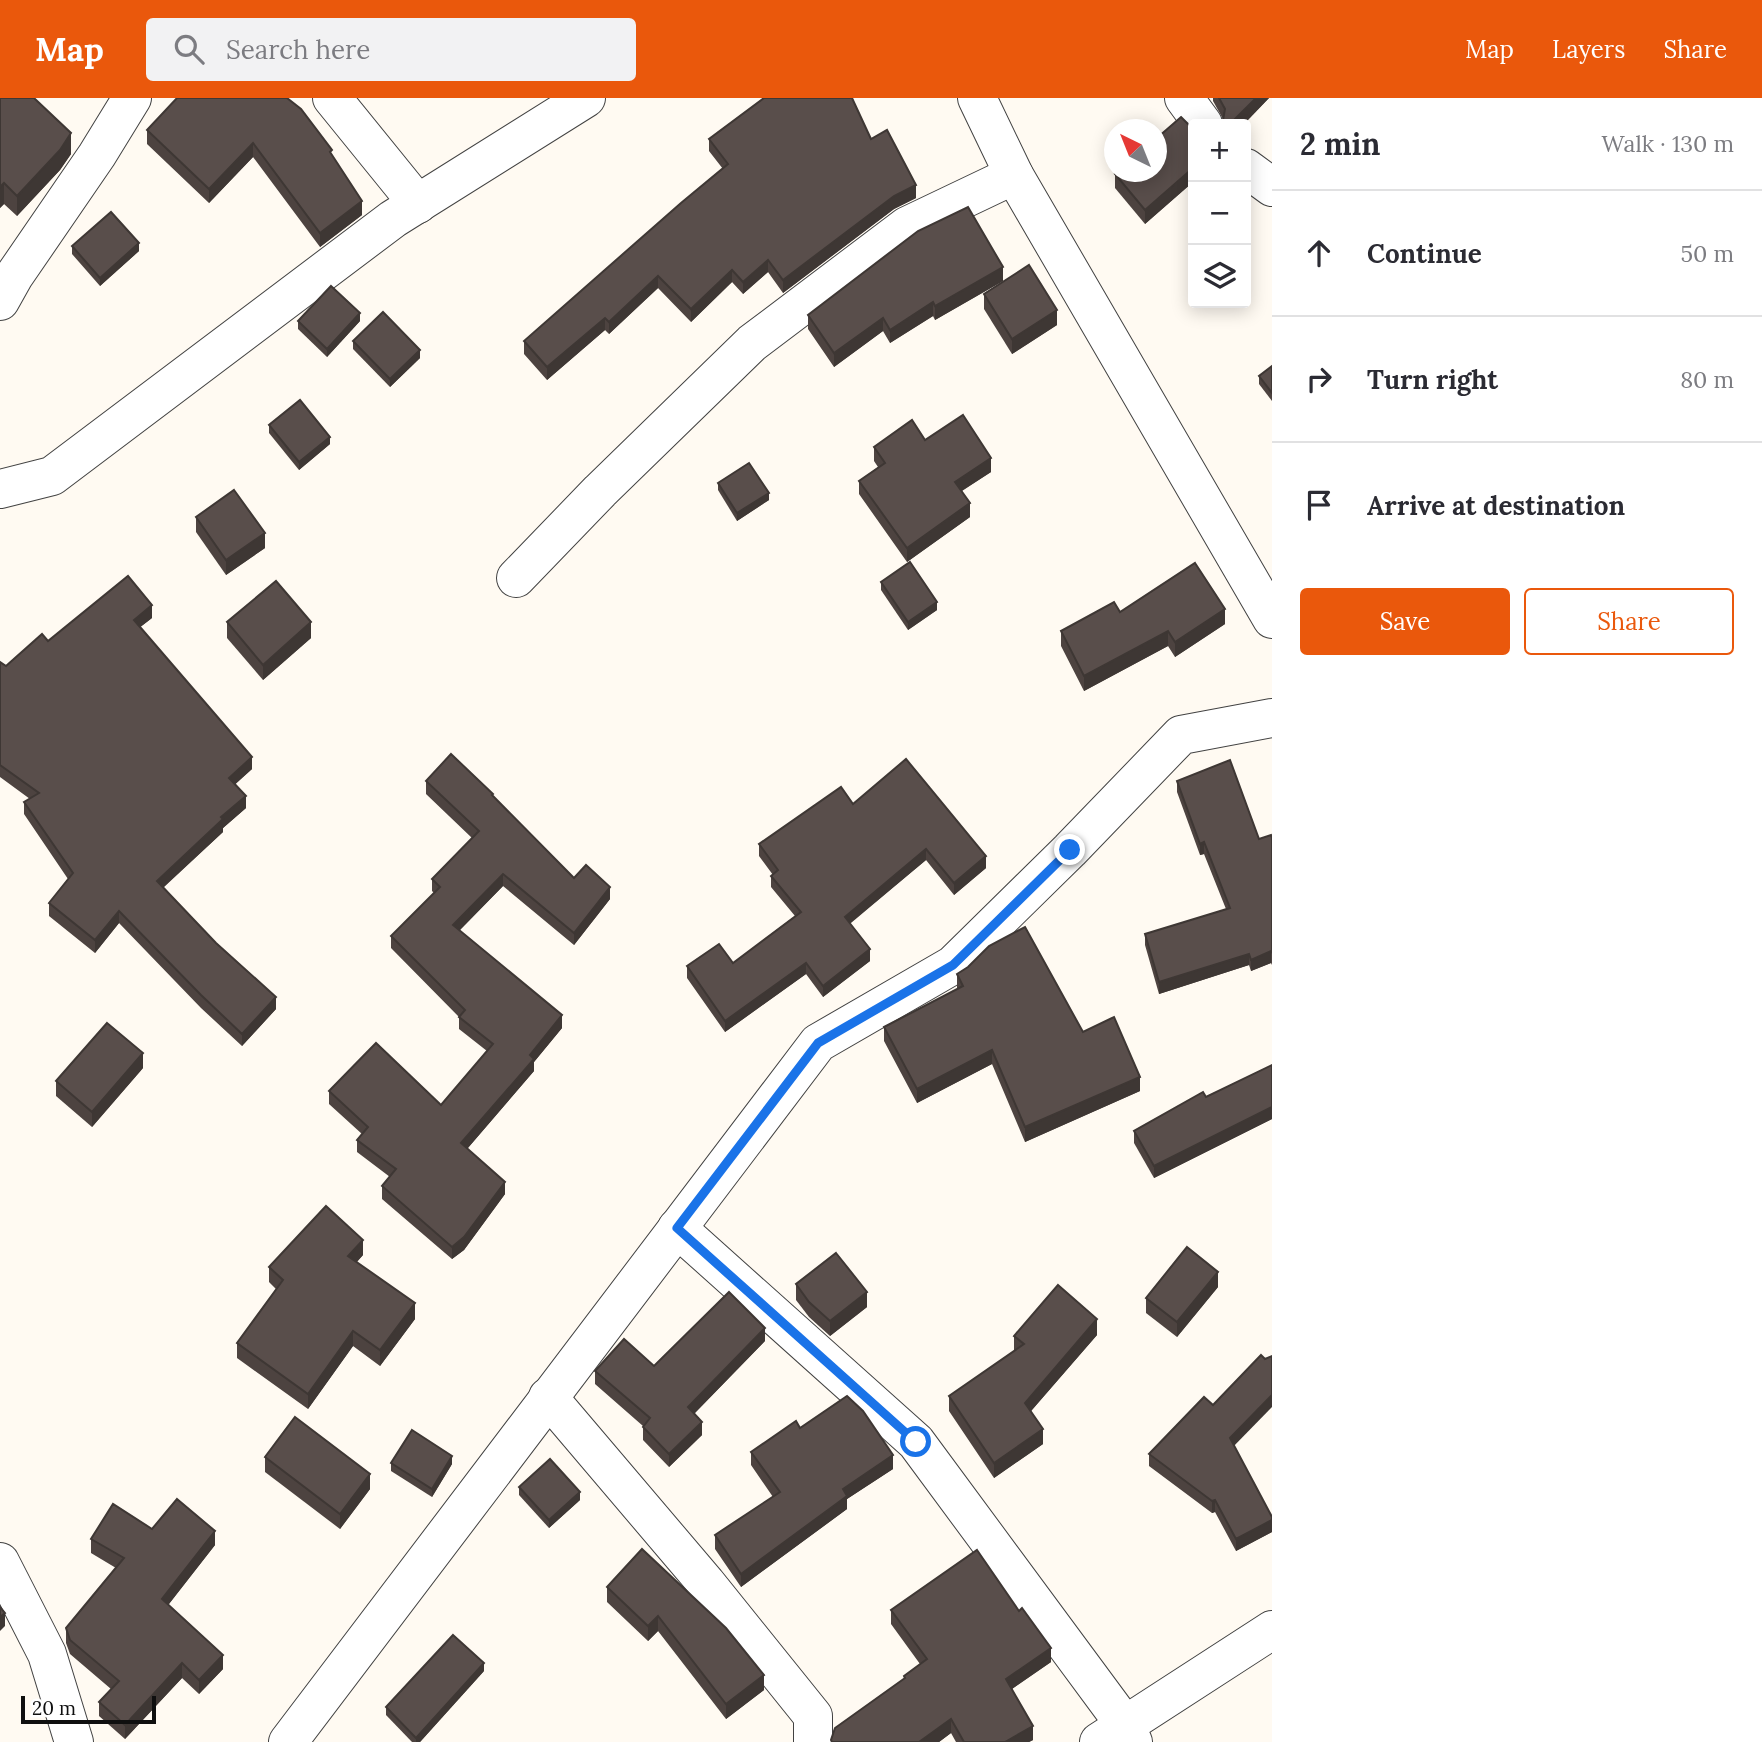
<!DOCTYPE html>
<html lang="en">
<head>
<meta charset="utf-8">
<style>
	:root { --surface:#fff; --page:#f2f2f3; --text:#2b2b33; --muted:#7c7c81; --line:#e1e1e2; --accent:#ea580c }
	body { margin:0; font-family:Lora,serif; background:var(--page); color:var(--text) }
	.controls { position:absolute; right:21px; top:21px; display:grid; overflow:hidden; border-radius:7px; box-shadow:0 4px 18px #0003 }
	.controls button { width:63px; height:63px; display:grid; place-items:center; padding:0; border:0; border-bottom:2px solid var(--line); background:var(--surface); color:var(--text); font:35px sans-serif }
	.compass { position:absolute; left:1104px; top:21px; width:63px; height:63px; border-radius:50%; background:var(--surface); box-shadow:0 4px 18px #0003; rotate:317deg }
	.scale { position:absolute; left:21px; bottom:18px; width:135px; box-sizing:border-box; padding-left:7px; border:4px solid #0f0f0f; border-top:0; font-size:19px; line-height:24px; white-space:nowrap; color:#0f0f0f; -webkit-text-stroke:5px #fff; paint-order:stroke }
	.stop { position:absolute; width:21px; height:21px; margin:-16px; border:5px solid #1a73e8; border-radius:50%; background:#fff }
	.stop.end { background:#1a73e8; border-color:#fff; box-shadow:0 2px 7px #0008 }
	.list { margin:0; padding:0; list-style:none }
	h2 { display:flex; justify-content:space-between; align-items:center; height:91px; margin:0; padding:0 28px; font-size:30px }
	h2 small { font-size:23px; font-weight:400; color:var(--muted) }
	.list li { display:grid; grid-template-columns:46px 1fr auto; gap:21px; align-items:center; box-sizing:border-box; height:126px; padding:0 28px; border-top:2px solid var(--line) }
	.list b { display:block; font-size:26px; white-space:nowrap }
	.list em { font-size:23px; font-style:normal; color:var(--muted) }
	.actions { display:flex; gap:14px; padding:21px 28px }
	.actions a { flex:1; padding:16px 0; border:2px solid var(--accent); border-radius:7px; text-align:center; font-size:24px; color:var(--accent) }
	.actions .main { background:var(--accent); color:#fff }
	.icon { flex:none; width:38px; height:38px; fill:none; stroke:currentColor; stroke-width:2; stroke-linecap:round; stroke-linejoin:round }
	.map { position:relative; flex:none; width:1272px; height:1644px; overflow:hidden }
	header { display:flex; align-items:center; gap:42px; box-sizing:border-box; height:98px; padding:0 35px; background:var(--accent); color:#fff }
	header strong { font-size:33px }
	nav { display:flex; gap:38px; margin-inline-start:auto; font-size:24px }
	.search { width:490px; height:63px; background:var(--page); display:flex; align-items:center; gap:18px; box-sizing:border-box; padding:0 24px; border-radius:7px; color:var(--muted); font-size:26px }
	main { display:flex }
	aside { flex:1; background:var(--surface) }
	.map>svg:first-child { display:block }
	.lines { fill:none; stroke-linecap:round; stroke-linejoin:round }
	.minor-casing { stroke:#424242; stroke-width:40 }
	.minor { stroke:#fff; stroke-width:38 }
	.wall { fill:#4d4340 }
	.shaded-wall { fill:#3e3734 }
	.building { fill:#594e4b; stroke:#3e3734; stroke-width:2 }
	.route { stroke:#1a73e8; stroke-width:9 }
</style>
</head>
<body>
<header>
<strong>Map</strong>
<div class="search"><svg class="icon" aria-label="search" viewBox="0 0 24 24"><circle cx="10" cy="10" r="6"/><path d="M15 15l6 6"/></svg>Search here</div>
<nav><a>Map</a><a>Layers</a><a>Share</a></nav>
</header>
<main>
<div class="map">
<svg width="1272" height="1644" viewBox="0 0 1272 1644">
	<rect width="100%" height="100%" fill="#fffaf2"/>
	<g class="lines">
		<g class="minor-casing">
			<g id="minor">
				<polyline points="332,0 418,106"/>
				<polyline points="977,0 1014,77 1272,521"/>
				<polyline points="1184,0 1203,26"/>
				<polyline points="1246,70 1272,89"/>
				<polyline points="0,203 14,178 97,57 132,0"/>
				<polyline points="0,391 52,378 393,121 586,0"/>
				<polyline points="516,480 600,393 752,245 907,128 1014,77"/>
				<polyline points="677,1130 916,1344 1125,1627 1133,1644"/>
				<polyline points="548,1299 706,1485 813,1618 813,1644"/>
				<polyline points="0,1464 47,1556 74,1644"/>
				<polyline points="288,1644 818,945 953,867 1070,752 1181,637 1272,620"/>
				<polyline points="1099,1644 1272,1532"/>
			</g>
		</g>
		<use href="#minor" class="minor"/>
	</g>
	<g class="wall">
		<polygon points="0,0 71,56 60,72 17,118 4,106 0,110"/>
		<polygon points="177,0 332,57 362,117 320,149 253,59 209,105 147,46 147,32"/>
		<polygon points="1213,0 1269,0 1244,26 1223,21 1213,3"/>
		<polygon points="1193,31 1193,84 1145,126 1115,90 1115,76"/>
		<polygon points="709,41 871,41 916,100 894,111 783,195 768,174 743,196 732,184 691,224 658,190 609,236 605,232 547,282 524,256 524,243 723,71 709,53"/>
		<polygon points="72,148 139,153 100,188 72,156"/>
		<polygon points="1003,183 935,222 933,218 890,245 883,233 834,269 808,231 808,217"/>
		<polygon points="984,196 1057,227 1012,256 984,211"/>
		<polygon points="298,223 360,223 327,259 298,231"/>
		<polygon points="353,243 420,260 390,289 353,251"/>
		<polygon points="1272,268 1272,303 1259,286 1259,278"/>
		<polygon points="269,327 330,346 299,372 269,335"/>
		<polygon points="925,342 991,374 962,393 970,419 907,464 859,396 859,383 878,369 874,363 874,349"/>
		<polygon points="718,385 769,402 737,423 718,392"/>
		<polygon points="196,419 265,450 226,477 196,434"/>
		<polygon points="881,484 937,512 908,532 881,492"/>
		<polygon points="152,520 140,529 252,671 235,686 246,710 223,730 223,734 163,790 276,911 242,948 201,910 119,825 95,855 49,818 49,805 68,781 24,716 24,704 30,701 0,679 0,564 6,568 48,543"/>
		<polygon points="227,524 311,540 263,582 227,540"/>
		<polygon points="1225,526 1175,559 1168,548 1084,593 1061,548 1061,533"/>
		<polygon points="426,683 493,699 574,780 610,801 574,847 503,788 459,833 562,930 534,964 534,973 467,1051 505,1096 464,1152 452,1161 382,1101 382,1088 390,1079 357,1054 357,1042 362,1036 329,1006 329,993 441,1007 487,953 459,931 459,919 391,850 391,838 434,795 432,793 432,781 472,740 426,696"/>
		<polygon points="1177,683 1259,741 1272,740 1272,867 1271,865 1251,873 1249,867 1159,896 1145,847 1145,836 1226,811 1204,756 1200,757 1177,694"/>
		<polygon points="853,706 986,770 954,797 926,762 850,825 870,863 823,899 806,876 725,934 687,880 687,868 733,865 795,818 771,789 771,778 773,777 759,758 759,746"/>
		<polygon points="957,876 1083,934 1140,993 1025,1044 992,966 917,1005 884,943 884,929 957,891"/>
		<polygon points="1272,967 1272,1021 1154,1080 1134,1045 1134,1033"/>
		<polygon points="143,970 92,1029 56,998 56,983"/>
		<polygon points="363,1157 357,1164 415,1221 380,1268 353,1248 308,1311 237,1260 237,1245 276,1191 269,1184 269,1169"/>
		<polygon points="796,1186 867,1209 830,1238 809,1219 796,1202"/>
		<polygon points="1218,1189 1177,1239 1146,1215 1146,1200"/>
		<polygon points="1097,1237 1031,1313 1043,1346 994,1380 949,1313 949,1298 1014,1253 1014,1238"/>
		<polygon points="765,1243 694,1316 702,1337 669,1369 643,1342 643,1328 595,1286 595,1273 654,1268"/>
		<polygon points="1265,1261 1234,1348 1272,1419 1272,1434 1236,1453 1215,1414 1212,1415 1149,1368 1149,1356 1213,1307"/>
		<polygon points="800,1330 893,1371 847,1401 847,1411 741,1489 715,1451 715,1437 773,1399 751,1367 751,1354"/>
		<polygon points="265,1359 370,1391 340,1431 265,1374"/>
		<polygon points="391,1365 452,1366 432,1399 391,1373"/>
		<polygon points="519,1389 580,1402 549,1430 519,1397"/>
		<polygon points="152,1431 215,1447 168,1507 223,1571 199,1596 182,1580 125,1641 99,1618 99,1604 111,1591 70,1556 66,1545 66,1530 116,1470 91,1455 91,1441"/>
		<polygon points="642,1451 764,1592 726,1621 658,1533 648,1543 607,1504 607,1489"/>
		<polygon points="891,1512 1051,1564 1012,1591 1033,1642 1029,1644 956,1644 951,1635 939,1644 831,1644 831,1642 904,1581 904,1578 920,1566 891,1526"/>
		<polygon points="484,1573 420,1644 412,1644 386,1617 386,1609"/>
	</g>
	<g class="shaded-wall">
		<polygon points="1256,0 1269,0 1244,26 1230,26"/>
		<polygon points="71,35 71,56 60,72 17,118 17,98"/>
		<polygon points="253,45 253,59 209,105 209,91"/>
		<polygon points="1193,70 1193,84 1145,126 1145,112"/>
		<polygon points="4,85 4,106 0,110 0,89"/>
		<polygon points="916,87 916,100 894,111 783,195 783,182 894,98"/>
		<polygon points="362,103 362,117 320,149 320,135"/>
		<polygon points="139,145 139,153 100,188 100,180"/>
		<polygon points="768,162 768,174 743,196 743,184"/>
		<polygon points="1003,169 1003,183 935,222 935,208"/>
		<polygon points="732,172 732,184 691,224 691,211"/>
		<polygon points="658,178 658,190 609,236 609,224"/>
		<polygon points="933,204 933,218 890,245 890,232"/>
		<polygon points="1057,212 1057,227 1012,256 1012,241"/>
		<polygon points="360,215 360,223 327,259 327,251"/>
		<polygon points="605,220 605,232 547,282 547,269"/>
		<polygon points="883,220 883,233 834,269 834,255"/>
		<polygon points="420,252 420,260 390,289 390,281"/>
		<polygon points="330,339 330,346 299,372 299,364"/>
		<polygon points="991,360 991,374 955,397 955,384"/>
		<polygon points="769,395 769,402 737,423 737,415"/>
		<polygon points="970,405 970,419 907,464 907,450"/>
		<polygon points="265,435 265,450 226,477 226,462"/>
		<polygon points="937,504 937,512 908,532 908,524"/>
		<polygon points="152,507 152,520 134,534 134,522"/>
		<polygon points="1225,511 1225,526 1175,559 1175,544"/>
		<polygon points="311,524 311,540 263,582 263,567"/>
		<polygon points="1168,533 1168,548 1084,593 1084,578"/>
		<polygon points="252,659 252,671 229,692 229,680"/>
		<polygon points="246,698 246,710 223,730 223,734 157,795 157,783 221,719"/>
		<polygon points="1204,744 1204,756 1200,757 1200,746"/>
		<polygon points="926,751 926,762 845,830 845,819"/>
		<polygon points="986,758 986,770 954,797 954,785"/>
		<polygon points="503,776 503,788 453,839 453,827"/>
		<polygon points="610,789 610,801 574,847 574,835"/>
		<polygon points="119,813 119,825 95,855 95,842"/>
		<polygon points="870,851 870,863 823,899 823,888"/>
		<polygon points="1271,853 1271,865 1251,873 1251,862"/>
		<polygon points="1249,856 1249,867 1159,896 1159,884"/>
		<polygon points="806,865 806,876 725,934 725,923"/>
		<polygon points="276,899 276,911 242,948 242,936"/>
		<polygon points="562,917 562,930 534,964 534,973 461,1058 461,1045 530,957"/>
		<polygon points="992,952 992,966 917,1005 917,991"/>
		<polygon points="143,955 143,970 92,1029 92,1014"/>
		<polygon points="1140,979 1140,993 1025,1044 1025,1029"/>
		<polygon points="1272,1009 1272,1021 1154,1080 1154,1068"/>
		<polygon points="505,1084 505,1096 464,1152 452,1161 452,1149"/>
		<polygon points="363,1142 363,1157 348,1173 348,1158"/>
		<polygon points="1218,1174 1218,1189 1177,1239 1177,1224"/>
		<polygon points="867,1194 867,1209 830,1238 830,1223"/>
		<polygon points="415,1205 415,1221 380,1268 380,1252"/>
		<polygon points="1097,1221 1097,1237 1025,1320 1025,1305"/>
		<polygon points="765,1230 765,1243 688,1322 688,1309"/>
		<polygon points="353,1233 353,1248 308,1311 308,1296"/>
		<polygon points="1272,1297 1272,1309 1230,1352 1230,1340"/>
		<polygon points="702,1324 702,1337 669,1369 669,1356"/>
		<polygon points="1043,1331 1043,1346 994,1380 994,1365"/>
		<polygon points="893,1357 893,1371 847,1401 847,1411 741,1489 741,1476 843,1391"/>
		<polygon points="452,1358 452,1366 432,1399 432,1391"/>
		<polygon points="370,1376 370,1391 340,1431 340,1416"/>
		<polygon points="580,1394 580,1402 549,1430 549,1422"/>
		<polygon points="1215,1402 1215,1414 1212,1415 1212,1403"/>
		<polygon points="1272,1422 1272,1434 1236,1453 1236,1441"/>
		<polygon points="215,1433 215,1447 162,1515 162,1501"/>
		<polygon points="5,1515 5,1528 0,1533 0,1519"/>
		<polygon points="658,1518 658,1533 648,1543 648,1528"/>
		<polygon points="1051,1550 1051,1564 1006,1595 1006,1581"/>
		<polygon points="223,1557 223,1571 199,1596 199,1582"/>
		<polygon points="182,1565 182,1580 125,1641 125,1627"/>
		<polygon points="484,1565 484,1573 420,1644 416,1644 416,1640"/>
		<polygon points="764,1577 764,1592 726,1621 726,1606"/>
		<polygon points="951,1621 951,1635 939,1644 919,1644"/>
		<polygon points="1033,1628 1033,1642 1029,1644 1005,1644"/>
	</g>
	<g class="building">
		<polygon points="0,0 34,0 71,35 60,52 17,98 4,85 0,89"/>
		<polygon points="177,0 287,0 301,11 332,52 330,54 362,103 320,135 253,45 209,91 147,32"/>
		<polygon points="764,0 852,0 871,41 887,32 916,87 894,98 783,182 768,162 743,184 732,172 691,211 658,178 609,224 605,220 547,269 524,243 681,105 728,66 709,41"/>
		<polygon points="1219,0 1256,0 1230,26 1219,26 1223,22 1225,11"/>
		<polygon points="1181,19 1193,31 1193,70 1145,112 1115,76 1118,74 1157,74 1157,40"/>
		<polygon points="968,109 1003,169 935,208 933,204 890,232 883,220 834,255 808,217 918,133"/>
		<polygon points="111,114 139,145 100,180 72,148"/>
		<polygon points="1029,167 1057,212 1012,241 984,196"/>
		<polygon points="331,188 360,215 327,251 298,223"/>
		<polygon points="383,214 420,252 390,281 353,243"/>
		<polygon points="1272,268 1272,295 1259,278"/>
		<polygon points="300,302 330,339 299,364 269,327"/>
		<polygon points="963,317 991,360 955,384 970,405 907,450 859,383 885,365 874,349 912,322 925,342"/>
		<polygon points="749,365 769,395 737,415 718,385"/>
		<polygon points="234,392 265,435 226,462 196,419"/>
		<polygon points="910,464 937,504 908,524 881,484"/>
		<polygon points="1195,465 1225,511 1175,544 1168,533 1084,578 1061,533 1114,504 1120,514"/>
		<polygon points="128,478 152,507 134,522 252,659 229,680 246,698 221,719 223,721 157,783 216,845 276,899 242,936 201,897 119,813 95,842 49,805 73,775 24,704 39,695 0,667 0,564 6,568 42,536 48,543"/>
		<polygon points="276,483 311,524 263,567 227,524"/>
		<polygon points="451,656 493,696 492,697 574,780 586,767 610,789 574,835 503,776 453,827 562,917 530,957 534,961 461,1045 505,1084 464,1139 452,1149 382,1088 396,1071 357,1042 368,1029 329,993 376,945 441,1007 493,946 459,919 465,912 391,838 440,789 432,781 479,733 426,683"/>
		<polygon points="906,661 986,758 954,785 926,751 845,819 870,851 823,888 806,865 725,923 687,868 719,846 733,865 801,814 771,778 778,772 759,746 841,689 853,706"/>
		<polygon points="1230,662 1259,741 1271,737 1272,740 1272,855 1271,853 1251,862 1249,856 1159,884 1145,836 1230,810 1204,744 1200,746 1177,683"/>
		<polygon points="1025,829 1083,934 1114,919 1140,979 1025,1029 992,952 917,991 884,929 963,888 957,876 968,869 989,848"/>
		<polygon points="107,925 143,955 92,1014 56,983"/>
		<polygon points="1272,967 1272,1009 1154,1068 1134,1033 1203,994 1206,999"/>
		<polygon points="326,1108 363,1142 348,1158 415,1205 380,1252 353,1233 308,1296 237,1245 283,1182 269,1169"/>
		<polygon points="1187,1149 1218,1174 1177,1224 1146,1200"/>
		<polygon points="836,1155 867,1194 830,1223 809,1204 796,1186"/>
		<polygon points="1058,1187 1097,1221 1025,1305 1043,1331 994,1365 949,1298 1024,1246 1014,1238"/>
		<polygon points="729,1194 765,1230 688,1309 702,1324 669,1356 643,1329 650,1320 595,1273 624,1241 654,1268"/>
		<polygon points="1261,1257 1265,1261 1272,1258 1272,1297 1230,1340 1272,1419 1272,1422 1236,1441 1215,1402 1212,1403 1149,1356 1204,1299 1213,1307"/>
		<polygon points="847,1298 863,1313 893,1357 843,1391 847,1398 741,1476 715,1437 780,1394 751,1354 796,1323 800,1330"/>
		<polygon points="295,1319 370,1376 340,1416 265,1359"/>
		<polygon points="412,1332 452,1358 432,1391 391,1365"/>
		<polygon points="550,1361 580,1394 549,1422 519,1389"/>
		<polygon points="177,1401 215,1433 162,1501 223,1557 199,1582 182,1565 125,1627 99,1604 119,1583 70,1542 66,1530 124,1460 91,1441 113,1406 152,1431"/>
		<polygon points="642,1451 726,1530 764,1577 726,1606 658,1518 648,1528 607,1489"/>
		<polygon points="977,1452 1019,1513 1022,1510 1051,1550 1006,1581 1033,1628 1005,1644 964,1644 951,1621 919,1644 832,1644 831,1642 835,1630 905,1580 904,1578 927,1561 891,1512"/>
		<polygon points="0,1509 5,1515 0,1519"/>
		<polygon points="453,1537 484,1565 416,1640 386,1609"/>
	</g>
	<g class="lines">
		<polyline class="route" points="916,1344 677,1130 818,945 953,867 1070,752"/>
	</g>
</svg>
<div class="controls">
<button>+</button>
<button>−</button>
<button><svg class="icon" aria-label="layers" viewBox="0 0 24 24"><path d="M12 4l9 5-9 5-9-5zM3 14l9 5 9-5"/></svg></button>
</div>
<svg class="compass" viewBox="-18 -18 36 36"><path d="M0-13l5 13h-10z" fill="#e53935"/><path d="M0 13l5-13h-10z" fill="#7c7c81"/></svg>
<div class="scale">20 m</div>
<div class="stop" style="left:916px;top:1344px"></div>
<div class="stop end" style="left:1070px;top:752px"></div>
</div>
<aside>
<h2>2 min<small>Walk · 130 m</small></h2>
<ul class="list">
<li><svg class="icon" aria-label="ahead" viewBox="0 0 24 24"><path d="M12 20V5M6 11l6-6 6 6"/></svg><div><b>Continue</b></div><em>50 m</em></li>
<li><svg class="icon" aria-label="right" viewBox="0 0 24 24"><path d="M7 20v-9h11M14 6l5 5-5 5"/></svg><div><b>Turn right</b></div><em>80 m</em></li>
<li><svg class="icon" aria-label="arrive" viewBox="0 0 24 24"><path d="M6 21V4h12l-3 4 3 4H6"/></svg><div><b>Arrive at destination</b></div></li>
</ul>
<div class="actions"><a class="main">Save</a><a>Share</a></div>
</aside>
</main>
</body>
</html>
